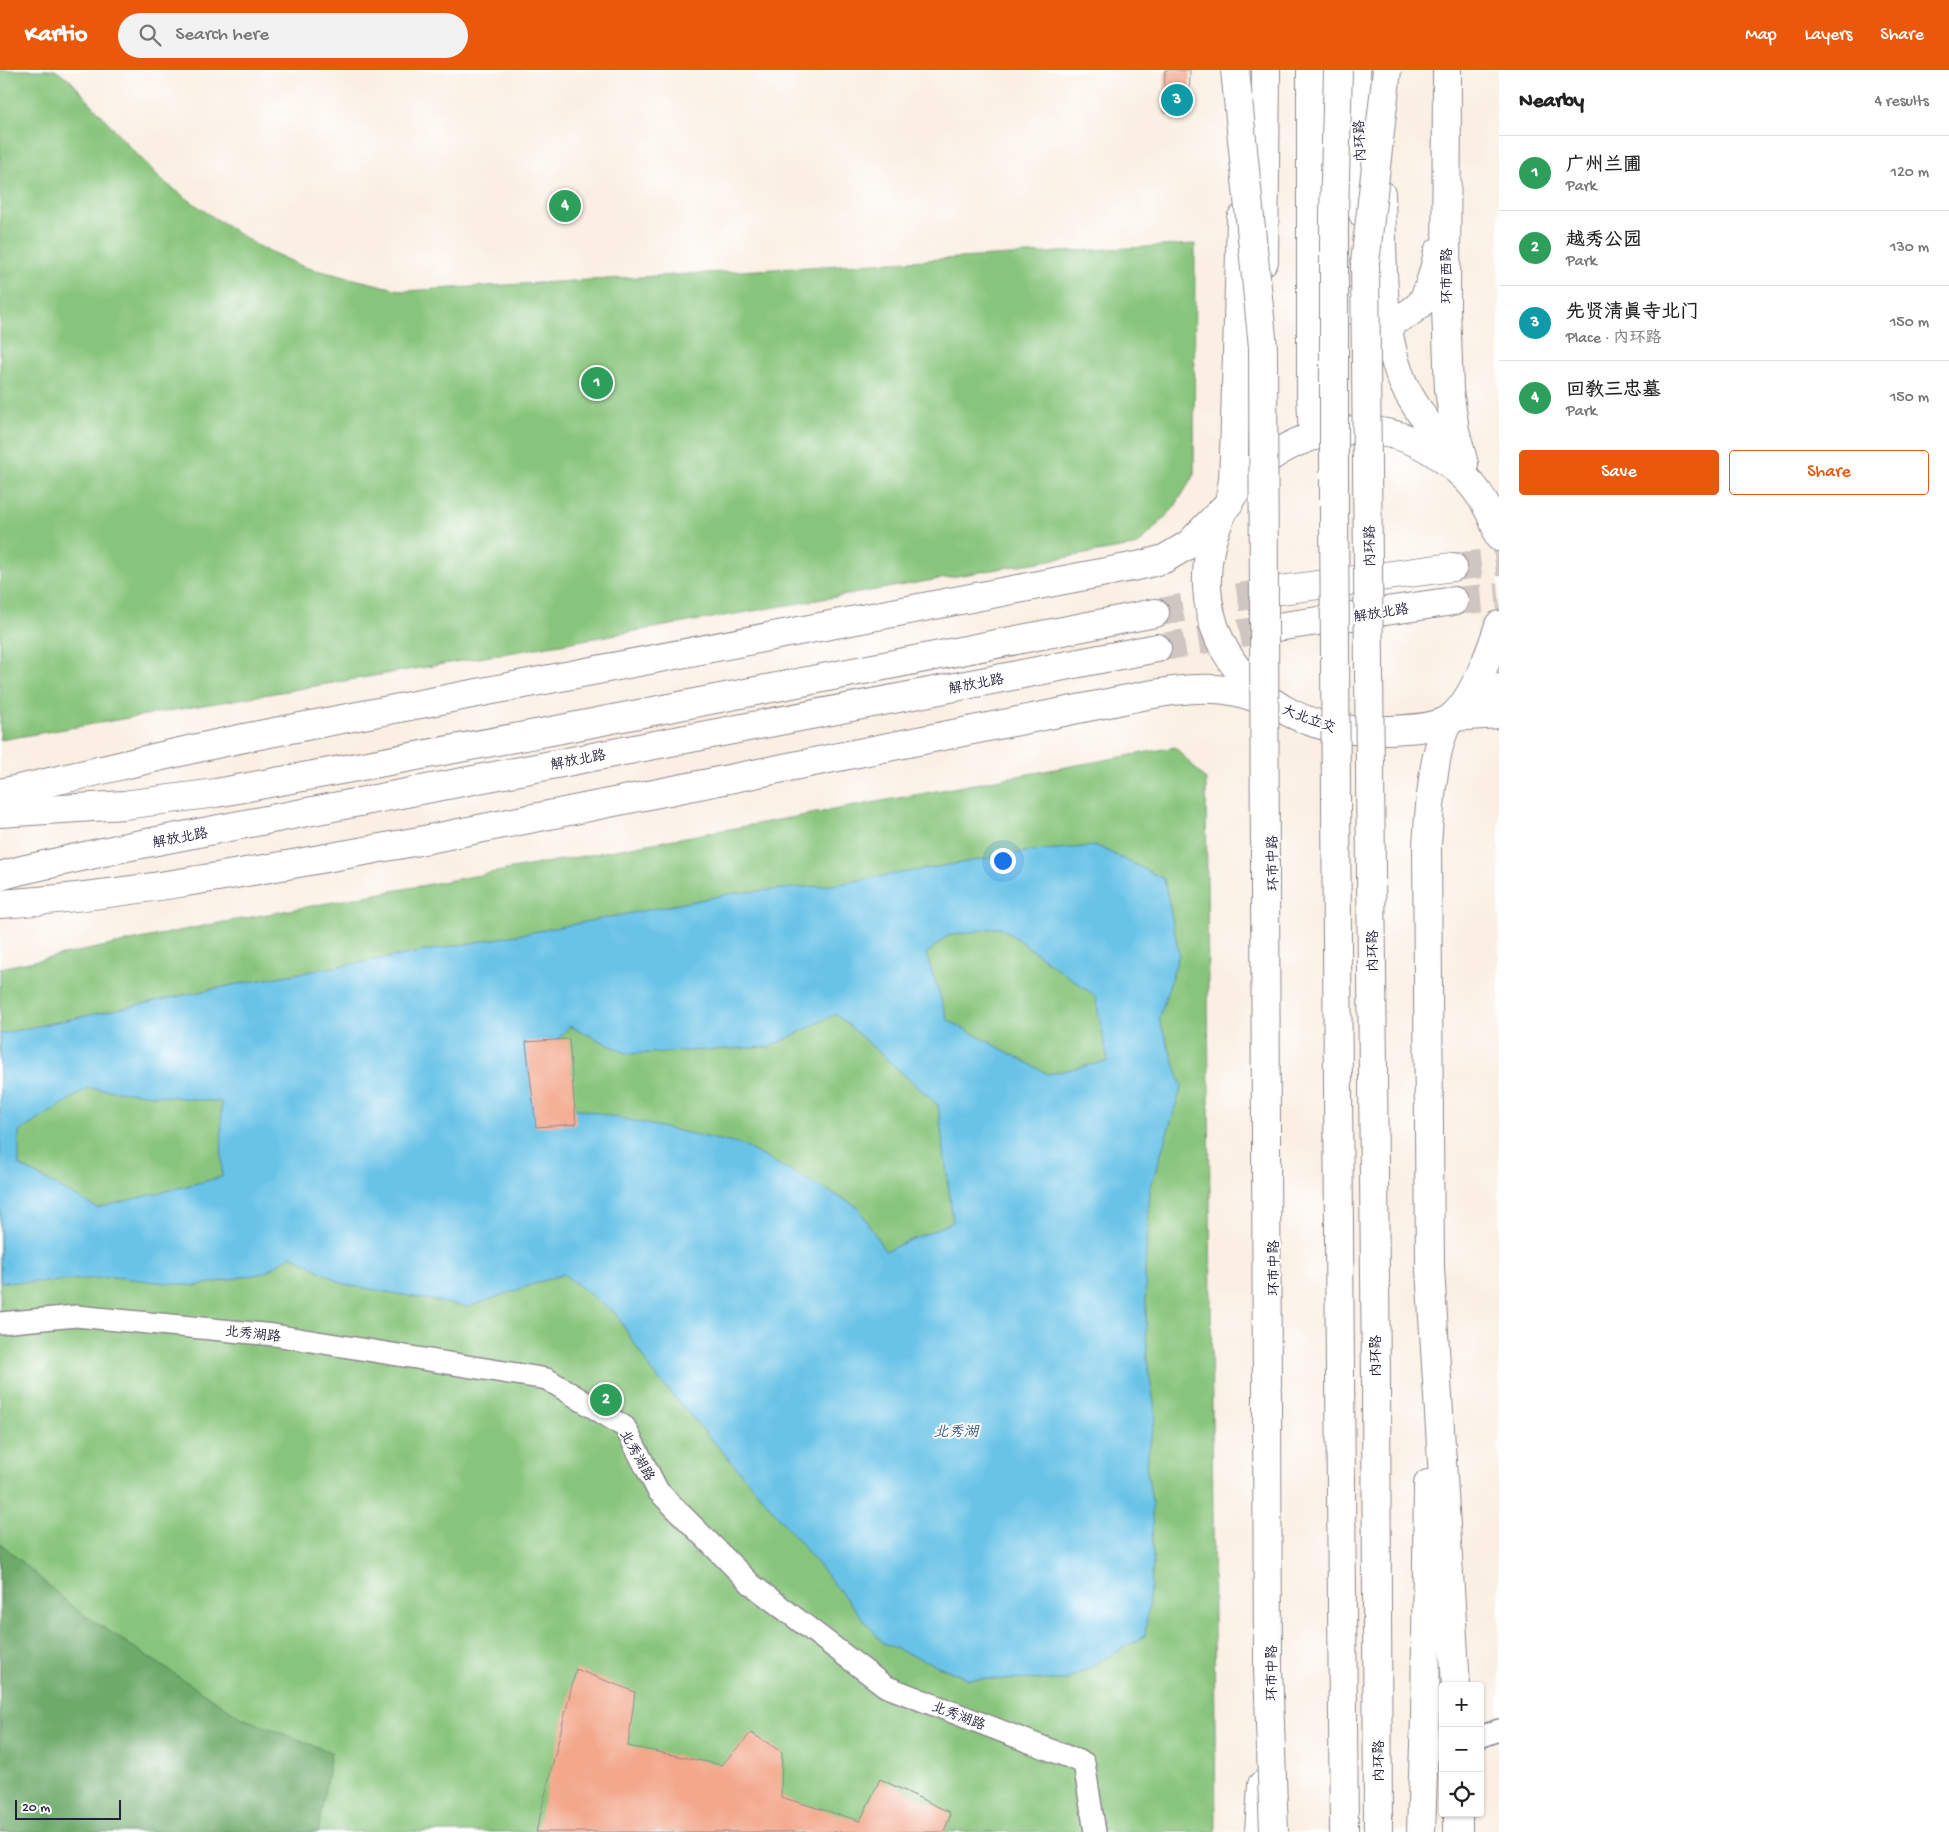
<!DOCTYPE html>
<html lang="en">
<head>
<meta charset="utf-8">
<style>
	:root { --surface:#fff; --page:#f2f2f2; --text:#222; --muted:#767676; --line:#e0e0e0; --accent:#ea580c }
	body { margin:0; font-family:"Gochi Hand","LXGW WenKai TC",sans-serif; background:var(--page); color:var(--text) }
	.controls { position:absolute; right:15px; bottom:15px; display:grid; overflow:hidden; border-radius:5px; box-shadow:0 1px 4px #0004 }
	.controls button { width:45px; height:45px; display:grid; place-items:center; padding:0; border:0; border-bottom:1px solid var(--line); background:var(--surface); color:var(--text); font:25px sans-serif }
	.scale { position:absolute; left:15px; bottom:12px; width:106px; box-sizing:border-box; padding-left:5px; border:2px solid #22223b; border-top:0; font-size:14px; line-height:18px; white-space:nowrap; color:#22223b; -webkit-text-stroke:4px #fff; paint-order:stroke }
	.you { position:absolute; left:1002px; top:790px; width:18px; height:18px; margin:-12px; border:4px solid #fff; border-radius:50%; background:#1a73e8; box-shadow:0 0 0 8px #1a73e833 }
	.badge { display:grid; place-items:center; width:32px; height:32px; border-radius:50%; background:var(--accent); color:#fff; font-size:16px; font-weight:700 }
	.pin { position:absolute; translate:-50% -50%; border:2px solid #fff; box-shadow:0 1px 5px #0006 }
	.list { margin:0; padding:0; list-style:none }
	h2 { display:flex; justify-content:space-between; align-items:center; height:65px; margin:0; padding:0 20px; font-size:21px }
	h2 small { font-size:16px; font-weight:400; color:var(--muted) }
	.list li { display:grid; grid-template-columns:32px 1fr auto; gap:15px; align-items:center; box-sizing:border-box; height:75px; padding:0 20px; border-top:1px solid var(--line) }
	.list b { display:block; font-size:19px; white-space:nowrap }
	.list p { margin:0; font-size:16px; white-space:nowrap; color:var(--muted) }
	.list em { font-size:16px; font-style:normal; color:var(--muted) }
	.actions { display:flex; gap:10px; padding:15px 20px }
	.actions a { flex:1; padding:11px 0; border:1px solid var(--accent); border-radius:5px; text-align:center; font-size:18px; color:var(--accent) }
	.actions .main { background:var(--accent); color:#fff }
	.icon { flex:none; width:28px; height:28px; fill:none; stroke:currentColor; stroke-width:2; stroke-linecap:round; stroke-linejoin:round }
	.map { position:relative; flex:none; width:1499px; height:1762px; overflow:hidden }
	header { display:flex; align-items:center; gap:30px; box-sizing:border-box; height:70px; padding:0 25px; background:var(--accent); color:#fff }
	header strong { font-size:24px }
	nav { display:flex; gap:28px; margin-inline-start:auto; font-size:18px }
	.search { width:350px; height:45px; background:var(--page); display:flex; align-items:center; gap:12px; box-sizing:border-box; padding:0 18px; border-radius:28px; color:var(--muted); font-size:19px }
	main { display:flex }
	aside { flex:1; background:var(--surface) }
	.map>svg:first-child { display:block }
	.green { fill:#88c57b; stroke:#55745b }
	.forest { fill:#6eaa6b; stroke:#486653 }
	.water { fill:#69c3e7; stroke:#467291; fill-rule:evenodd }
	.building { fill:#f3a88c }
	.lines { fill:none; stroke-linecap:round; stroke-linejoin:round }
	.primary-tunnel { stroke:#cfc6c1; stroke-width:28; stroke-dasharray:28 14; stroke-linecap:butt }
	.service-casing { stroke:#8e888e; stroke-width:24 }
	.minor-casing { stroke:#8e888e; stroke-width:30 }
	.primary-casing { stroke:#8e888e; stroke-width:30 }
	.trunk-casing { stroke:#8e888e; stroke-width:30 }
	.service { stroke:#fff; stroke-width:21 }
	.minor { stroke:#fff; stroke-width:28 }
	.primary { stroke:#fff; stroke-width:28 }
	.trunk { stroke:#fff; stroke-width:28 }
	.trunk-bridge-casing { stroke:#8e888e; stroke-width:30; stroke-linecap:butt }
	.trunk-bridge { stroke:#fff; stroke-width:28 }
	.labels { text-anchor:middle; stroke-width:4; stroke-linejoin:round; paint-order:stroke }
	.street-label { font-size:14px; fill:#22223b; stroke:#fff }
	.water-label { font-size:15px; font-style:italic; fill:#3b5a77; stroke:#fff }
</style>
</head>
<body>
<header>
<strong>Kartio</strong>
<div class="search"><svg class="icon" aria-label="search" viewBox="0 0 24 24"><circle cx="10" cy="10" r="6"/><path d="M15 15l6 6"/></svg>Search here</div>
<nav><a>Map</a><a>Layers</a><a>Share</a></nav>
</header>
<main>
<div class="map">
<svg width="1499" height="1762" viewBox="0 0 1499 1762">
	<rect width="100%" height="100%" fill="#fff"/>
	<filter id="ink" filterUnits="userSpaceOnUse"><feTurbulence type="fractalNoise" baseFrequency=".02" numOctaves="2"/><feDisplacementMap in="SourceGraphic" scale="10" xChannelSelector="R" yChannelSelector="G"/><feConvolveMatrix kernelMatrix="1 2 1 2 8 2 1 2 1" color-interpolation-filters="sRGB"/></filter>
	<filter id="wash" filterUnits="userSpaceOnUse"><feTurbulence type="fractalNoise" baseFrequency=".0096" numOctaves="4" result="noise"/><feDisplacementMap in="SourceGraphic" scale="20" xChannelSelector="R" yChannelSelector="G"/><feGaussianBlur stdDeviation="1.12" result="paint"/><feColorMatrix in="noise" values="0 0 0 0 0 0 0 0 0 0 0 0 0 0 0 0 0 1.4 0 .05"/><feComposite in="paint" operator="in"/></filter>
	<g filter="url(#wash)">
		<rect width="100%" height="100%" fill="#faefe2"/>
		<g class="green">
			<polygon points="0,0 55,0 71,11 129,76 164,112 210,145 258,176 304,197 404,221 1195,174 1194,405 1174,438 1138,475 0,670"/>
			<polygon points="1175,677 1206,710 1216,1762 0,1762 0,898 208,855"/>
		</g>
		<polygon class="forest" points="0,1473 75,1539 242,1648 331,1682 318,1762 0,1762"/>
		<path class="water" d="M1097 776 1164 809 1179 884 1159 949 1182 1016 1150 1119 1145 1198 1147 1290 1156 1346 1146 1393 1152 1433 1153 1494 1145 1566 1067 1610 969 1609 883 1573 763 1428 653 1303 615 1243 563 1204 468 1237 343 1214 292 1185 264 1203 195 1216 113 1207 46 1212H0V964L232 915 528 863 735 823 831 815 1031 781ZM1001 857 1095 926 1108 991 1048 1004 948 950 926 884 947 866ZM836 944 938 1035 953 1152 885 1181 858 1137 742 1075 570 1037 554 973 570 956 628 984 770 977ZM88 1018 221 1032 222 1107 97 1138 19 1095V1062Z"/>
		<g id="blocks">
			<g class="building">
				<polygon points="1165,0 1190,0 1189,44 1164,43"/>
				<polygon points="569,969 576,1054 536,1057 526,972"/>
				<polygon points="576,1599 635,1622 628,1676 722,1695 751,1663 782,1682 781,1727 860,1751 880,1709 949,1742 950,1746 944,1762 536,1762"/>
			</g>
		</g>
	</g>
	<g filter="url(#ink)">
		<use href="#blocks" fill-opacity="0" stroke="#8e888e" stroke-width="1"/>
		<g class="lines">
			<g class="primary-tunnel">
				<polyline points="1453,497 1499,492"/>
				<polyline points="1454,531 1499,527"/>
				<polyline points="1155,543 1273,521"/>
				<polyline points="1157,578 1277,557"/>
			</g>
			<g class="service-casing">
				<g id="service">
					<polyline points="0,1253 76,1246 274,1265 547,1309 625,1357 658,1421 751,1514 885,1616 1084,1693 1095,1762"/>
					<polyline points="1480,1667 1499,1660"/>
				</g>
			</g>
			<g class="minor-casing">
				<polyline id="minor" points="1452,647 1499,644"/>
			</g>
			<g class="primary-casing">
				<g id="primary">
					<polyline points="1311,0 1311,326 1313,366"/>
					<polyline points="1447,0 1446,238 1449,320 1455,360 1464,394"/>
					<path d="M1381 124C1383 183 1379 266 1406 319 1421 348 1443 373 1462 400"/>
					<path d="M1319 210C1342 233 1379 267 1412 241 1414 239 1419 236 1421 233 1429 222 1435 196 1438 182"/>
					<polyline points="1229,433 1233,410 1234,385 1241,149"/>
					<polyline points="1273,521 1453,497"/>
					<polyline points="1277,557 1454,531"/>
					<polyline points="0,743 124,735 216,723 541,663 1155,543"/>
					<polyline points="0,806 22,800 126,777 1157,578"/>
				</g>
			</g>
			<g class="trunk-casing">
				<g id="trunk">
					<polyline points="1356,0 1363,144"/>
					<polyline points="1264,191 1266,0"/>
					<path d="M1499 467C1492 442 1478 418 1458 401 1441 386 1422 373 1399 366 1299 338 1203 413 1207 517 1210 590 1270 650 1342 659 1357 661 1374 660 1389 660 1407 659 1438 659 1452 647 1473 629 1491 581 1499 555"/>
					<path d="M0 723C85 705 169 683 254 666L1142 495 1164 489 1188 475 1229 433"/>
					<path d="M0 834C141 824 280 796 419 771L1088 637C1131 629 1189 613 1231 621 1245 623 1258 629 1272 634"/>
					<polyline points="1340,1305 1344,1762"/>
					<polyline points="1376,1308 1378,1762"/>
					<path d="M1456 1616 1430 1199 1427 775C1429 747 1433 665 1453 647 1465 635 1484 626 1499 618"/>
					<polyline points="1259,1762 1262,1715"/>
					<polyline points="1421,1762 1425,1647 1428,1414"/>
					<polyline points="1458,1762 1458,1743"/>
				</g>
			</g>
			<use href="#service" class="service"/>
			<use href="#minor" class="minor"/>
			<use href="#primary" class="primary"/>
			<use href="#trunk" class="trunk"/>
			<g class="trunk-bridge-casing">
				<g id="trunk-bridge">
					<polyline points="1235,0 1263,277 1268,1599 1274,1762"/>
					<polyline points="1338,0 1334,144 1334,441 1340,1305"/>
					<polyline points="1376,1308 1365,193 1387,0"/>
				</g>
			</g>
			<use href="#trunk-bridge" class="trunk-bridge"/>
		</g>
	</g>
	<g class="labels">
		<g class="street-label">
			<text transform="translate(1359 71) rotate(-93)" y="5">内环路</text>
			<text transform="translate(1446 206) rotate(-90)" y="5">环市西路</text>
			<text transform="translate(1369 476) rotate(-91)" y="5">内环路</text>
			<text transform="translate(1381 542) rotate(-9)" y="5">解放北路</text>
			<text transform="translate(976 613) rotate(-11)" y="5">解放北路</text>
			<text transform="translate(1309 648) rotate(20)" y="5">大北立交</text>
			<text transform="translate(578 689) rotate(-11)" y="5">解放北路</text>
			<text transform="translate(180 767) rotate(-11)" y="5">解放北路</text>
			<text transform="translate(1272 793) rotate(-91)" y="5">环市中路</text>
			<text transform="translate(1372 881) rotate(-90)" y="5">内环路</text>
			<text transform="translate(1273 1198) rotate(-90)" y="5">环市中路</text>
			<text transform="translate(253 1263) rotate(6)" y="5">北秀湖路</text>
			<text transform="translate(1375 1286) rotate(-90)" y="5">内环路</text>
			<text transform="translate(638 1385) rotate(61)" y="5">北秀湖路</text>
			<text transform="translate(1271 1603) rotate(-90)" y="5">环市中路</text>
			<text transform="translate(959 1645) rotate(21)" y="5">北秀湖路</text>
			<text transform="translate(1378 1691) rotate(-90)" y="5">内环路</text>
		</g>
		<g class="water-label">
			<text x="956" y="1366">北秀湖</text>
		</g>
	</g>
</svg>
<div class="controls">
<button>+</button>
<button>−</button>
<button><svg class="icon" aria-label="locate" viewBox="0 0 24 24"><circle cx="12" cy="12" r="6"/><path d="M12 2v4M12 18v4M2 12h4M18 12h4"/></svg></button>
</div>
<div class="scale">20 m</div>
<div class="you"></div>
<div class="pin badge" style="left:597px;top:313px;background:#2e9e5b">1</div>
<div class="pin badge" style="left:606px;top:1330px;background:#2e9e5b">2</div>
<div class="pin badge" style="left:1177px;top:30px;background:#0f9aa8">3</div>
<div class="pin badge" style="left:565px;top:136px;background:#2e9e5b">4</div>
</div>
<aside>
<h2>Nearby<small>4 results</small></h2>
<ul class="list">
<li><span class="badge" style="background:#2e9e5b">1</span><div><b>广州兰圃</b><p>Park</p></div><em>120 m</em></li>
<li><span class="badge" style="background:#2e9e5b">2</span><div><b>越秀公园</b><p>Park</p></div><em>130 m</em></li>
<li><span class="badge" style="background:#0f9aa8">3</span><div><b>先贤清真寺北门</b><p>Place · 内环路</p></div><em>150 m</em></li>
<li><span class="badge" style="background:#2e9e5b">4</span><div><b>回教三忠墓</b><p>Park</p></div><em>150 m</em></li>
</ul>
<div class="actions"><a class="main">Save</a><a>Share</a></div>
</aside>
</main>
</body>
</html>
